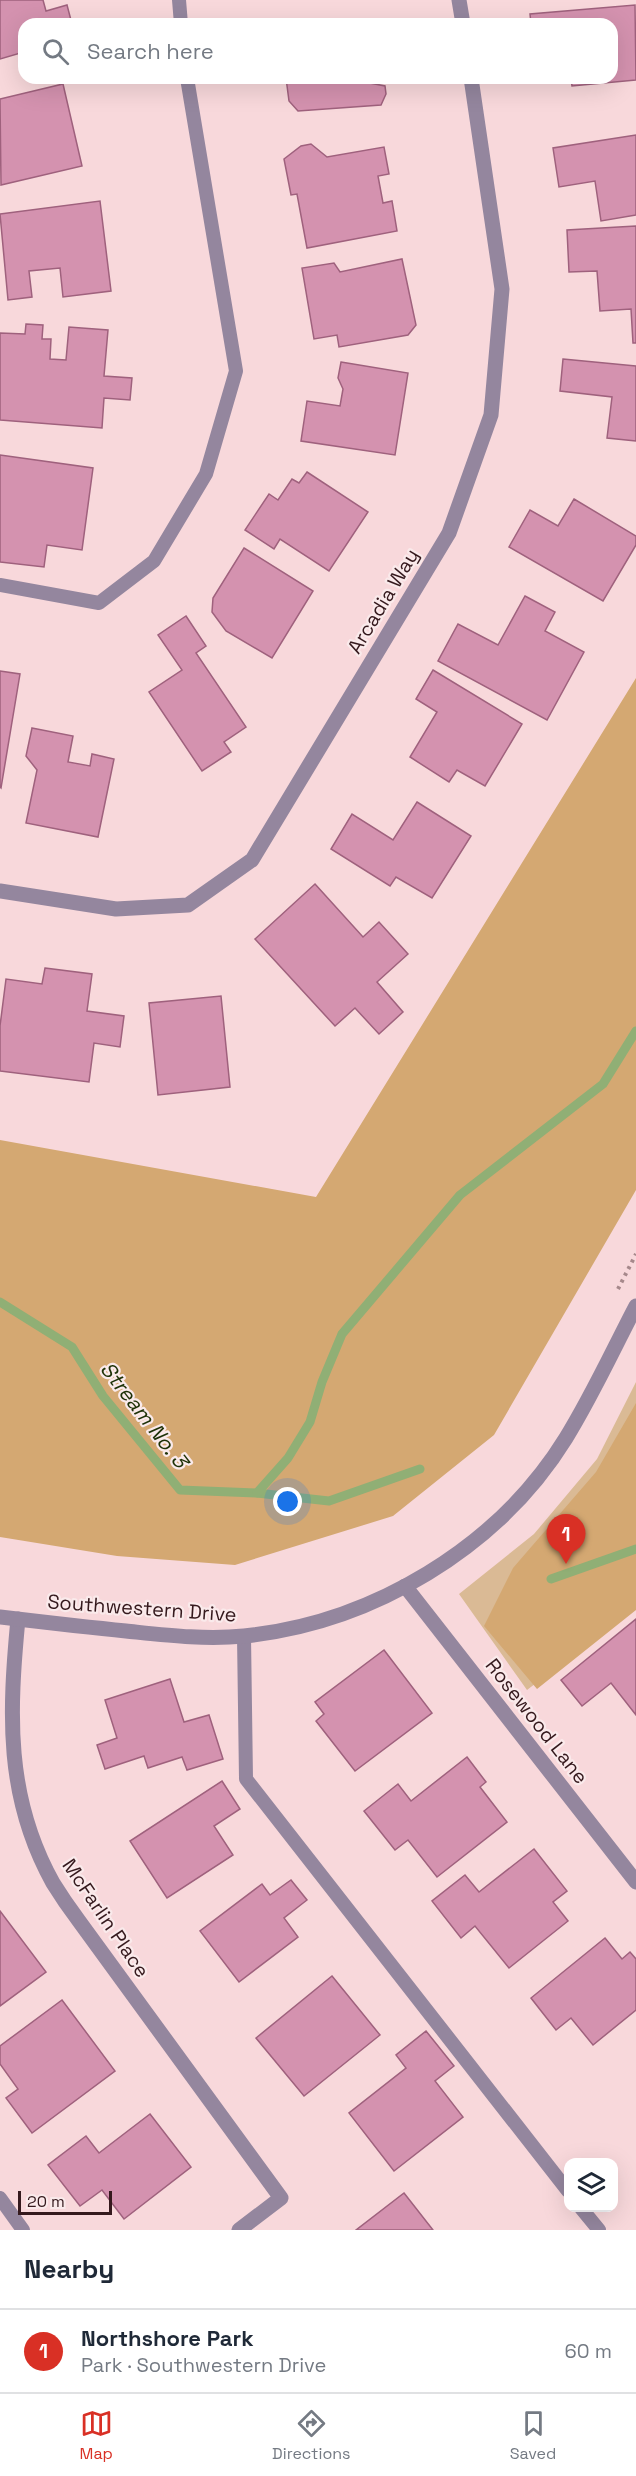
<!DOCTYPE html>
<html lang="en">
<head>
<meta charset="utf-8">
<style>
	:root { --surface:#fff; --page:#f6f6f7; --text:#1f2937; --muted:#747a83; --line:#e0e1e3; --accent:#d93025 }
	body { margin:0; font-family:"Space Grotesk",sans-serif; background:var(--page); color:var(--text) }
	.controls { position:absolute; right:18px; bottom:18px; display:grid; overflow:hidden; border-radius:12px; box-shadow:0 6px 24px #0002 }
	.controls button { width:54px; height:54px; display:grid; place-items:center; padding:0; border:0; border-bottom:2px solid var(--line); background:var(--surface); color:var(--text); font:30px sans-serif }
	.scale { position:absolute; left:18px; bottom:15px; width:94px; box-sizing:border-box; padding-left:6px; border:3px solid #35191d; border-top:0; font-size:16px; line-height:21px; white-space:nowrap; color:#35191d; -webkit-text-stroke:4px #faeaeb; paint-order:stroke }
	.you { position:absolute; left:288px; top:1502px; width:21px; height:21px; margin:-15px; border:4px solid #fff; border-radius:50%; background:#1a73e8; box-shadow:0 0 0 9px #1a73e833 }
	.badge { display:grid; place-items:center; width:39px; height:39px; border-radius:50%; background:var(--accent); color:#fff; font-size:20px; font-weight:700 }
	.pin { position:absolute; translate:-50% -50px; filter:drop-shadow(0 2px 3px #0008) }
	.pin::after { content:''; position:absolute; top:32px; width:21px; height:18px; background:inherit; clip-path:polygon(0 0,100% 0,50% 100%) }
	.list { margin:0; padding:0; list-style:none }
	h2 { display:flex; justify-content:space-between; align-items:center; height:78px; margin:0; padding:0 24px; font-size:26px }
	h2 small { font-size:20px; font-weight:400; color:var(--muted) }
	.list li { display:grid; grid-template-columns:39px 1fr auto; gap:18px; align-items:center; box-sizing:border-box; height:84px; padding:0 24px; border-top:2px solid var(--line) }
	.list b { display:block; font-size:22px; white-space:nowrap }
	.list p { margin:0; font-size:20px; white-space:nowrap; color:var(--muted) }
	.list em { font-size:20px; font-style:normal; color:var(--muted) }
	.icon { flex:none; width:33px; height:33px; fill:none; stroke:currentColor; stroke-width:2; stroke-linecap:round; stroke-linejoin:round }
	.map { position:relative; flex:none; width:636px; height:2230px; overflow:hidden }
	.search { position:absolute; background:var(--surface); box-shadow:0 6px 24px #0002; left:18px; right:18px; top:18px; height:66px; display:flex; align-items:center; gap:15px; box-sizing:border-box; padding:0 21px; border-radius:18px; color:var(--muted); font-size:22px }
	.sheet { height:162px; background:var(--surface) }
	nav { display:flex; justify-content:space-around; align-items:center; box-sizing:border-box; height:84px; border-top:2px solid var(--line); background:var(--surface); font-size:16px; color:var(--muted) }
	nav a { display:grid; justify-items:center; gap:3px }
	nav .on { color:var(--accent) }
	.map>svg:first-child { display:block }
	.green { fill:#daba95 }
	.forest { fill:#d4a872 }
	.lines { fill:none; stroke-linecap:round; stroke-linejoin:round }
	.stream { stroke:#90af75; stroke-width:9 }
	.building { fill:#d492af; stroke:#9f617d; stroke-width:1.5 }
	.path { stroke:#a6888b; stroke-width:4; stroke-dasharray:3 4.5; stroke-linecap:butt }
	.service { stroke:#94869e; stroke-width:14 }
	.minor { stroke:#94869e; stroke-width:15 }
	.tertiary { stroke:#94869e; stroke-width:15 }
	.labels { text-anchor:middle; stroke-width:4.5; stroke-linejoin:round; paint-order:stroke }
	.street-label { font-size:20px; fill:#35191d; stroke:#faeaeb }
	.water-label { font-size:21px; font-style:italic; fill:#1d3106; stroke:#faeaeb }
</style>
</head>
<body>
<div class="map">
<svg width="636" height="2230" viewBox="0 0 636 2230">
	<rect width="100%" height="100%" fill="#f8d8db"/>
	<polygon class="green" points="636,1382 636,1606 527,1690 459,1594 534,1534 597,1459"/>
	<g class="forest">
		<polygon points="636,678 636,1190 494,1435 393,1516 235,1565 117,1556 0,1537 0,1140 316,1197"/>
		<polygon points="636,1403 636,1610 537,1689 484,1626 513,1568 596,1472"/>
	</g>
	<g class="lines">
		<g class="stream">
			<polyline points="0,1302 72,1347 103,1396 180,1490 257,1493 329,1501 420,1469"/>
			<polyline points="257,1493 288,1458 310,1422 322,1382 342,1334 460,1195 603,1084 636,1031"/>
			<polyline points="551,1579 636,1549"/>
		</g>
	</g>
	<g class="building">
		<polygon points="0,0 43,0 46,11 67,5 72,24 24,24 24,52 0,59"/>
		<polygon points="635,5 636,80 572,86 571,78 612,78 612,24 531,24 530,14"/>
		<polygon points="324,20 324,24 286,24 303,22"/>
		<polygon points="286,78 368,78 370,83 385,86 386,94 381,105 298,111 289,101"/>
		<polygon points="63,84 82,166 1,185 0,99"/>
		<polygon points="636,135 636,215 601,221 595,181 559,187 553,148"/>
		<polygon points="311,144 327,157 384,147 389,174 378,176 383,203 392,201 397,231 307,248 297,194 291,195 284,159 301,146"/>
		<polygon points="100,201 111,291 63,297 60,268 29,271 32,297 8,300 0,214"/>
		<polygon points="636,226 636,343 633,343 631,309 600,311 597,271 569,272 567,230"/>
		<polygon points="402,259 416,325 408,335 339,347 337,335 314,339 302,268 334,263 340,272"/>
		<polygon points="26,324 43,325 42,339 51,339 50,359 66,360 69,327 108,330 104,376 132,378 130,400 104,398 102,428 0,420 0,333 25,334"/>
		<polygon points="563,359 636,366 636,441 607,438 612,397 560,391"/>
		<polygon points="341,362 408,373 395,455 301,441 307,401 340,406 343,389 338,378"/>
		<polygon points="0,455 93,468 82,550 47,545 44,567 0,562"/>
		<polygon points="307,472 368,512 329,571 280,539 274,549 245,530 269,494 278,500 292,479 299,483"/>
		<polygon points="574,499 636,536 636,545 603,601 509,547 530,510 558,526"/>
		<polygon points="244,548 313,591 272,658 226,631 212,612 213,598"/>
		<polygon points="525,596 555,612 545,631 584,652 547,720 438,661 458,624 498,645"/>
		<polygon points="186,616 206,646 196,653 246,727 224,742 231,752 202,771 149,692 182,670 158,635"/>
		<polygon points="433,670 522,724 485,786 457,770 449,782 410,757 437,712 416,699"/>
		<polygon points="0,671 20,674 1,788 0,787"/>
		<polygon points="32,728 73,736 68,762 90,766 92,754 114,759 98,837 26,823 37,770 26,756"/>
		<polygon points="417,802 471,836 432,898 396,877 390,886 331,849 352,814 393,840"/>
		<polygon points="315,884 363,937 379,922 408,954 377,982 403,1012 379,1034 355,1008 335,1026 255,939"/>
		<polygon points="45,968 92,974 87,1011 124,1016 120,1047 94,1043 89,1082 0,1071 0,1026 6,979 42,984"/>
		<polygon points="221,996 230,1087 158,1095 149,1003"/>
		<polygon points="636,1619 636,1715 611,1683 582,1706 561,1680"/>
		<polygon points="384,1650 432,1713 355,1771 316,1721 324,1714 315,1702"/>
		<polygon points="170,1679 184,1722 209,1715 223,1759 187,1770 182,1757 148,1768 144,1756 105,1769 97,1745 117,1738 105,1700"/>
		<polygon points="467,1757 486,1782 480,1787 507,1822 437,1877 408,1840 395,1850 364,1811 398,1784 411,1801"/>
		<polygon points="222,1781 240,1809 214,1826 233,1855 167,1898 130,1841"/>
		<polygon points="534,1849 567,1891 553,1902 568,1921 509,1968 475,1926 461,1938 432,1901 465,1875 479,1892"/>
		<polygon points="291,1880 307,1900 284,1918 298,1937 239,1982 200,1931 262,1884 270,1895"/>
		<polygon points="0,1911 46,1972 0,2006"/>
		<polygon points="605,1938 622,1959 630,1952 636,1959 636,2010 593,2045 571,2018 556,2030 531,1998"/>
		<polygon points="332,1976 380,2035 304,2096 256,2038"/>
		<polygon points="62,2000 115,2071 32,2133 6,2098 18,2089 0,2064 0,2046"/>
		<polygon points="426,2031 454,2066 435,2081 463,2117 394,2171 349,2113 406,2068 396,2055"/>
		<polygon points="150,2114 191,2167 124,2219 102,2190 80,2206 48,2165 86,2136 99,2153"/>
		<polygon points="404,2193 433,2230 356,2230"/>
	</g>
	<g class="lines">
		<polyline class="path" points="618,1289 636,1254"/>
		<g class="service">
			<polyline points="179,0 181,24"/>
			<polyline points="0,585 99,603 154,561 206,474 236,371 187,78"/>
			<polyline points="244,1636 246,1779 568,2191"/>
			<polyline points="0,2198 23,2230"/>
			<polyline points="581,2208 599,2230"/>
		</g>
		<g class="minor">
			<polyline points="459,0 463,24"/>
			<polyline points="0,891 116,909 188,905 252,860 449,533 491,415 502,289 471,78"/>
			<polyline points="405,1586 636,1882"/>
			<path d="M18 1619C9 1713 5 1797 53 1883 61 1896 70 1909 79 1921L281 2198 239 2230"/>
		</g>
		<path class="tertiary" d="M0 1617C42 1622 84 1627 126 1631 165 1635 205 1640 244 1636 372 1623 498 1548 566 1438 592 1396 613 1350 636 1306"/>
	</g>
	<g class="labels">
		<g class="street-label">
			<text transform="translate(383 601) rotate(-59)" y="7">Arcadia Way</text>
			<text transform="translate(142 1608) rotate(4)" y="7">Southwestern Drive</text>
			<text transform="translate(537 1721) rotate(52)" y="7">Rosewood Lane</text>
			<text transform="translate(106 1918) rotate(56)" y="7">McFarlin Place</text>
		</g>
		<g class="water-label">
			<text transform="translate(144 1415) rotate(52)" y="7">Stream No. 3</text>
		</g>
	</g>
</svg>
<div class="controls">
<button><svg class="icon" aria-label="layers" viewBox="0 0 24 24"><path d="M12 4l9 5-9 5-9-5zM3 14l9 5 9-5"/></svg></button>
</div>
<div class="scale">20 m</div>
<div class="you"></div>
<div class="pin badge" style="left:566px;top:1564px">1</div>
<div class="search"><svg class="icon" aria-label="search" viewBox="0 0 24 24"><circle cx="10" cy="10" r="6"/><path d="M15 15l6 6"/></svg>Search here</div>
</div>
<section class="sheet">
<h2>Nearby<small></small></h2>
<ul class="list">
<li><span class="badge">1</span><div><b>Northshore Park</b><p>Park · Southwestern Drive</p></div><em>60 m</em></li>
</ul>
</section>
<nav>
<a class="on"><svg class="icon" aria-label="map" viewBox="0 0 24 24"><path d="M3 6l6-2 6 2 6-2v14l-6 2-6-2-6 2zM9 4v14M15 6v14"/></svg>Map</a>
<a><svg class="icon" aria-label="directions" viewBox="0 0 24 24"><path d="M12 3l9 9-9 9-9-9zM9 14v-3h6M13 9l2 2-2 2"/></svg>Directions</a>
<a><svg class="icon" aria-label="saved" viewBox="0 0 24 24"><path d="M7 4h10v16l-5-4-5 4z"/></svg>Saved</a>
</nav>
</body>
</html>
